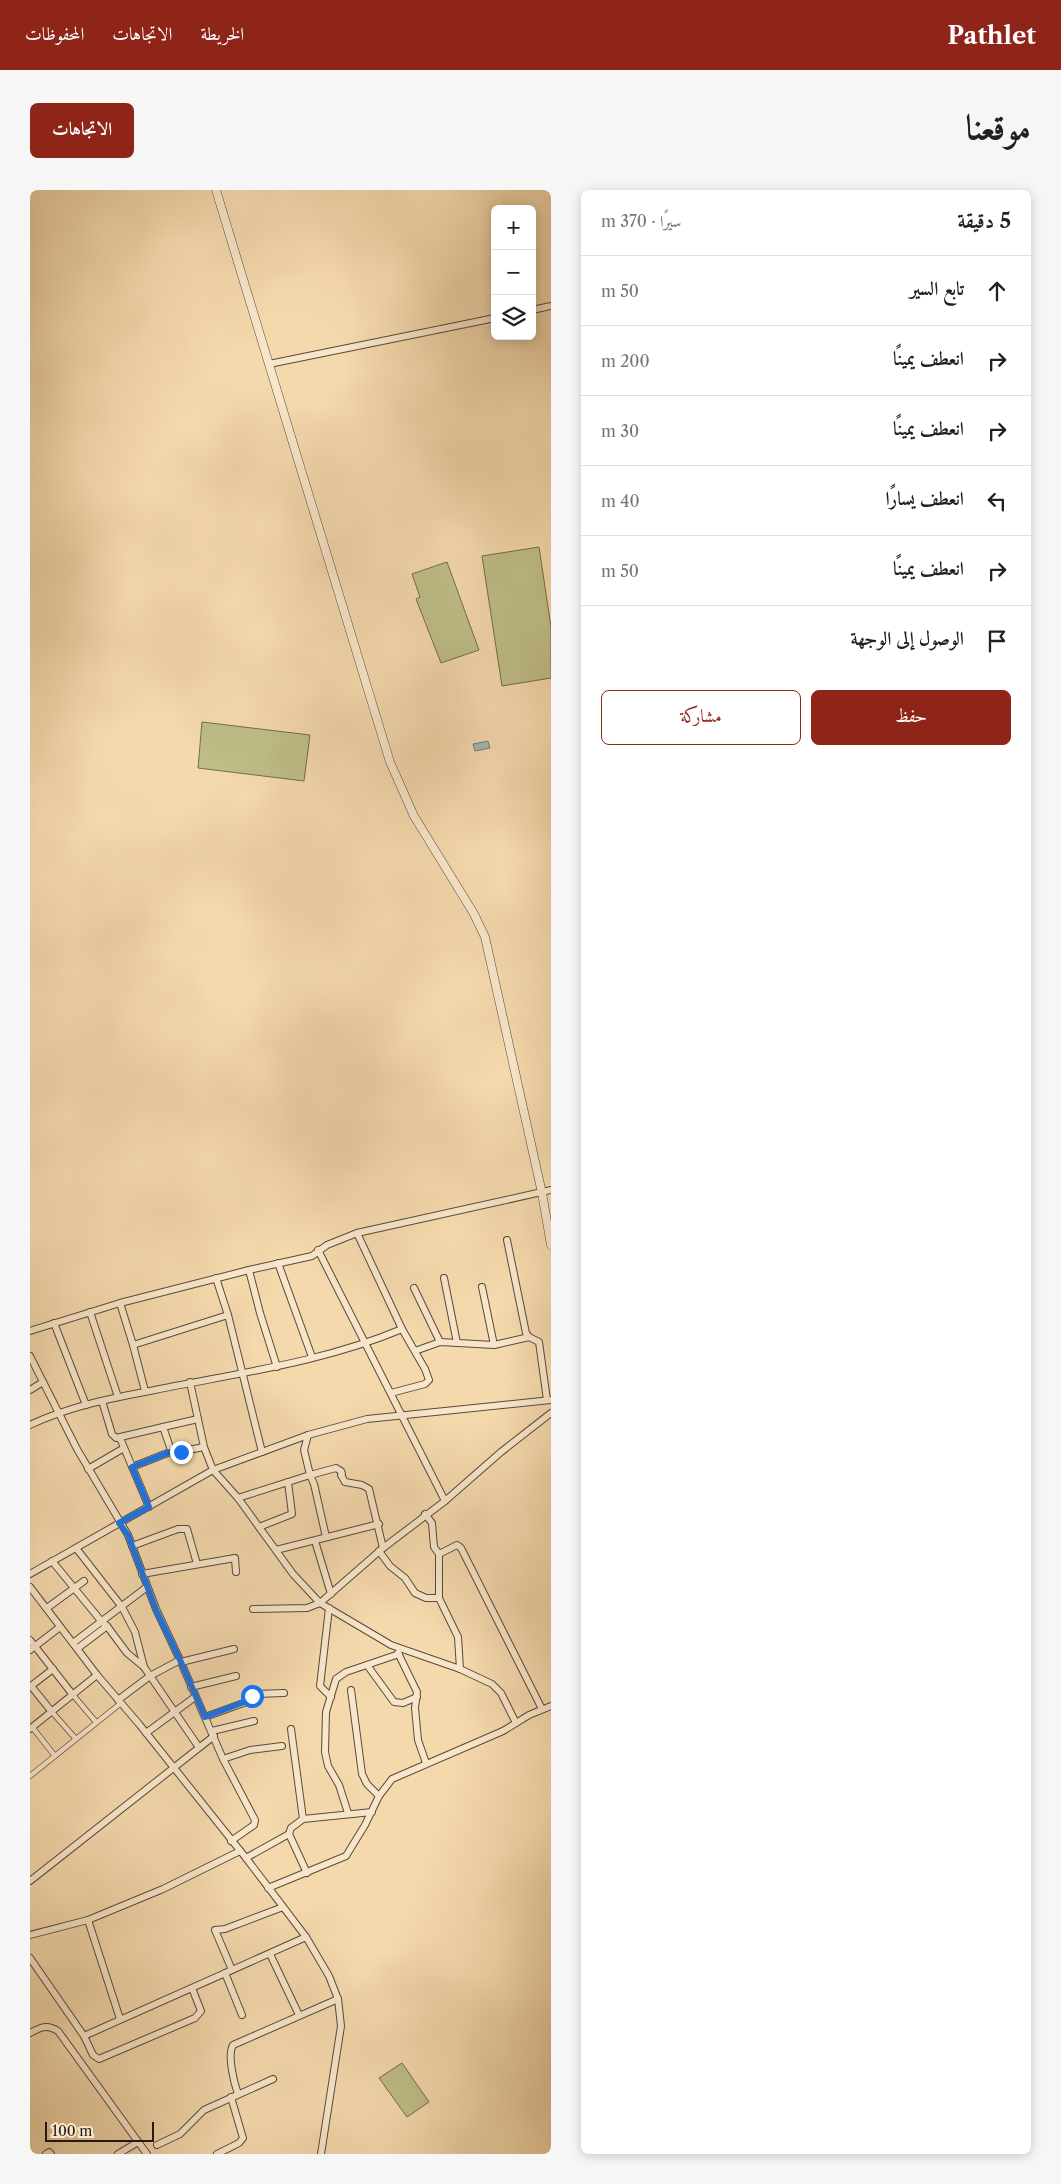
<!DOCTYPE html>
<html lang="ar">
<head>
<meta charset="utf-8">
<style>
	:root { --surface:#fff; --page:#f6f6f6; --text:#202124; --muted:#757577; --line:#e0e0e0; --accent:#8f2418 }
	body { margin:0; font-family:"Libre Caslon Text",Amiri,serif; background:var(--page); color:var(--text); direction:rtl }
	.controls { position:absolute; right:15px; top:15px; display:grid; overflow:hidden; border-radius:8px; box-shadow:0 2px 12px #0003 }
	.controls button { width:45px; height:45px; display:grid; place-items:center; padding:0; border:0; border-bottom:1px solid var(--line); background:var(--surface); color:var(--text); font:25px sans-serif }
	.scale { position:absolute; left:15px; bottom:12px; width:109px; box-sizing:border-box; padding-left:5px; border:2px solid #251914; border-top:0; font-size:14px; line-height:18px; white-space:nowrap; color:#251914; -webkit-text-stroke:4px #f8e6ca; paint-order:stroke }
	.stop { position:absolute; width:15px; height:15px; margin:-11px; border:4px solid #1a73e8; border-radius:50%; background:#fff }
	.stop.end { background:#1a73e8; border-color:#fff; box-shadow:0 1px 5px #0008 }
	.list { margin:0; padding:0; list-style:none }
	h2 { display:flex; justify-content:space-between; align-items:center; height:65px; margin:0; padding:0 20px; font-size:21px }
	h2 small { font-size:16px; font-weight:400; color:var(--muted) }
	.list li { display:grid; grid-template-columns:32px 1fr auto; gap:15px; align-items:center; box-sizing:border-box; height:70px; padding:0 20px; border-top:1px solid var(--line) }
	.list b { display:block; font-size:19px; white-space:nowrap }
	.list em { font-size:16px; font-style:normal; color:var(--muted) }
	.actions { display:flex; gap:10px; padding:15px 20px }
	.actions a { flex:1; padding:11px 0; border:1px solid var(--accent); border-radius:8px; text-align:center; font-size:18px; color:var(--accent) }
	.actions .main { background:var(--accent); color:#fff }
	.icon { flex:none; width:28px; height:28px; fill:none; stroke:currentColor; stroke-width:2; stroke-linecap:round; stroke-linejoin:round }
	.map { position:relative; flex:none; width:521px; height:1964px; overflow:hidden; direction:ltr; border-radius:8px }
	header { display:flex; align-items:center; gap:30px; box-sizing:border-box; height:70px; padding:0 25px; background:var(--accent); color:#fff }
	header strong { font-size:24px }
	nav { display:flex; gap:28px; margin-inline-start:auto; font-size:18px }
	.intro { display:flex; align-items:center; justify-content:space-between; box-sizing:border-box; height:120px; padding:0 30px }
	h1 { margin:0; font-size:35px }
	.button { padding:12px 22px; border-radius:8px; background:var(--accent); color:#fff; font-size:18px; font-weight:700 }
	main { display:flex; gap:30px; padding:0 30px }
	aside { flex:1; background:var(--surface); border-radius:8px; box-shadow:0 2px 12px #0003 }
	.map>svg:first-child { display:block }
	.green { fill:#bfbe87; stroke:#726c4e }
	.water { fill:#9eb9b2; stroke:#6e7973 }
	.lines { fill:none; stroke-linecap:round; stroke-linejoin:round }
	.pedestrian-casing { stroke:#59493a; stroke-width:6 }
	.minor-casing { stroke:#59493a; stroke-width:8 }
	.tertiary-casing { stroke:#59493a; stroke-width:9 }
	.pedestrian { stroke:#f8e6ca; stroke-width:4.5 }
	.minor { stroke:#f8e6ca; stroke-width:6 }
	.tertiary { stroke:#f8e6ca; stroke-width:8 }
	.route { stroke:#1a73e8; stroke-width:6 }
</style>
</head>
<body>
<header>
<strong>Pathlet</strong>
<nav><a>الخريطة</a><a>الاتجاهات</a><a>المحفوظات</a></nav>
</header>
<div class="intro"><h1>موقعنا</h1><a class="button">الاتجاهات</a></div>
<main>
<aside>
<h2>5 دقيقة<small>سيرًا · 370 m</small></h2>
<ul class="list">
<li><svg class="icon" aria-label="ahead" viewBox="0 0 24 24"><path d="M12 20V5M6 11l6-6 6 6"/></svg><div><b>تابع السير</b></div><em>50 m</em></li>
<li><svg class="icon" aria-label="right" viewBox="0 0 24 24"><path d="M7 20v-9h11M14 6l5 5-5 5"/></svg><div><b>انعطف يمينًا</b></div><em>200 m</em></li>
<li><svg class="icon" aria-label="right" viewBox="0 0 24 24"><path d="M7 20v-9h11M14 6l5 5-5 5"/></svg><div><b>انعطف يمينًا</b></div><em>30 m</em></li>
<li><svg class="icon" aria-label="left" viewBox="0 0 24 24"><path d="M17 20v-9H6M10 6l-5 5 5 5"/></svg><div><b>انعطف يسارًا</b></div><em>40 m</em></li>
<li><svg class="icon" aria-label="right" viewBox="0 0 24 24"><path d="M7 20v-9h11M14 6l5 5-5 5"/></svg><div><b>انعطف يمينًا</b></div><em>50 m</em></li>
<li><svg class="icon" aria-label="arrive" viewBox="0 0 24 24"><path d="M6 21V4h12l-3 4 3 4H6"/></svg><div><b>الوصول إلى الوجهة</b></div></li>
</ul>
<div class="actions"><a class="main">حفظ</a><a>مشاركة</a></div>
</aside>
<div class="map">
<svg width="521" height="1964" viewBox="0 0 521 1964">
	<rect width="100%" height="100%" fill="#f4d9ad"/>
	<filter id="stains"><feTurbulence type="fractalNoise" baseFrequency=".004" numOctaves="4"/><feColorMatrix values="0 0 0 0 .2 0 0 0 0 .09 0 0 0 0 .02 0 0 0 .5 -.17"/></filter>
	<radialGradient id="worn" r=".72"><stop offset=".6" stop-color="#630" stop-opacity="0"/><stop offset="1" stop-color="#630" stop-opacity=".3"/></radialGradient>
	<g class="green">
		<polygon points="509,357 521,437 521,488 472,496 452,366"/>
		<polygon points="417,372 449,460 411,473 386,409 390,407 382,384"/>
		<polygon points="172,532 280,545 274,591 168,578"/>
		<polygon points="372,1873 399,1912 377,1927 349,1888"/>
	</g>
	<polygon class="water" points="458,551 460,558 445,561 443,554"/>
	<g class="lines">
		<g class="pedestrian-casing">
			<g id="pedestrian">
				<polyline points="43,1505 66,1532"/>
				<polyline points="22,1522 45,1548"/>
				<polyline points="2,1537 25,1566"/>
				<polyline points="0,1586 91,1513"/>
			</g>
		</g>
		<g class="minor-casing">
			<g id="minor">
				<polyline points="502,120 521,116"/>
				<polyline points="239,174 465,128"/>
				<polyline points="327,1043 372,1139"/>
				<polyline points="477,1050 496,1143 499,1147 509,1152 517,1210"/>
				<polyline points="288,1060 415,1311"/>
				<polyline points="248,1073 282,1167"/>
				<polyline points="219,1080 230,1123 247,1177"/>
				<polyline points="186,1088 198,1125"/>
				<polyline points="414,1088 427,1153"/>
				<polyline points="452,1097 464,1155"/>
				<polyline points="384,1098 410,1152"/>
				<polyline points="90,1113 103,1155"/>
				<polyline points="60,1122 88,1207"/>
				<polyline points="24,1133 56,1215"/>
				<polyline points="0,1141 90,1113 219,1080 282,1066 297,1055 327,1043 521,1000"/>
				<polyline points="385,1161 410,1152 464,1155 499,1147"/>
				<polyline points="0,1166 47,1259 98,1345 126,1419 150,1470 193,1569 225,1630 224,1635 201,1651"/>
				<polyline points="160,1192 174,1257"/>
				<polyline points="0,1200 13,1192"/>
				<polyline points="115,1201 103,1155 198,1125 232,1262"/>
				<polyline points="72,1211 82,1244 86,1248 133,1237 142,1263 174,1257 183,1280 208,1308 263,1384 290,1413 361,1455 430,1479 462,1494 471,1503 486,1533"/>
				<path d="M0 1235C40 1216 82 1208 125 1200 208 1183 294 1172 372 1139L395 1179 399 1190 395 1194 361 1203"/>
				<polyline points="133,1237 168,1229"/>
				<polyline points="90,1248 119,1317"/>
				<polyline points="102,1277 140,1262"/>
				<polyline points="58,1279 94,1258"/>
				<polyline points="208,1308 280,1285 274,1260 278,1245"/>
				<polyline points="395,1324 402,1333 404,1357 409,1364 409,1408 428,1447 430,1479"/>
				<polyline points="229,1337 262,1324 258,1292"/>
				<polyline points="296,1347 284,1294 280,1285 306,1278 311,1281 312,1284 311,1285 315,1292 332,1295 339,1299 353,1358"/>
				<polyline points="285,1351 301,1404"/>
				<polyline points="102,1356 148,1339 157,1339 167,1374"/>
				<polyline points="46,1358 92,1417 105,1442 114,1477"/>
				<polyline points="246,1360 349,1334"/>
				<polyline points="349,1361 360,1376 375,1388 385,1403 396,1408 409,1408"/>
				<polyline points="409,1364 427,1355 431,1358 512,1519"/>
				<polyline points="22,1371 72,1432 77,1436 97,1463 114,1477 168,1556"/>
				<polyline points="0,1384 183,1280 278,1245 337,1229 521,1210"/>
				<polyline points="112,1384 205,1368 206,1382"/>
				<polyline points="0,1397 67,1485 109,1534 216,1668 276,1747 299,1786 308,1809 311,1836 291,1964"/>
				<polyline points="17,1418 54,1391"/>
				<polyline points="299,1418 290,1496 301,1507"/>
				<polyline points="223,1419 277,1418 290,1413 353,1358 415,1311 471,1262 521,1223"/>
				<polyline points="0,1450 43,1505"/>
				<polyline points="43,1453 117,1397"/>
				<polyline points="48,1458 77,1436"/>
				<polyline points="0,1460 30,1437"/>
				<polyline points="368,1463 387,1502 385,1518 388,1550 396,1573"/>
				<polyline points="151,1472 204,1459"/>
				<polyline points="337,1475 364,1512 373,1513 387,1507"/>
				<polyline points="161,1497 206,1486"/>
				<polyline points="321,1500 332,1584 337,1594 349,1606"/>
				<polyline points="88,1510 120,1486 150,1470"/>
				<polyline points="22,1522 1,1496 23,1479"/>
				<polyline points="175,1527 219,1511 226,1504 254,1503"/>
				<polyline points="0,1539 67,1485"/>
				<polyline points="261,1539 273,1629"/>
				<polyline points="182,1541 224,1531"/>
				<polyline points="116,1543 165,1507"/>
				<polyline points="193,1569 220,1560 252,1556"/>
				<polyline points="318,1623 309,1595 298,1576 295,1562 296,1522 306,1489 316,1482 369,1464"/>
				<polyline points="216,1668 259,1644"/>
				<polyline points="277,1683 259,1644 261,1638 273,1629 342,1622"/>
				<polyline points="0,1691 184,1546"/>
				<polyline points="238,1698 316,1666 335,1635 349,1606 362,1589 473,1541 499,1525 521,1516"/>
				<polyline points="58,1730 90,1829"/>
				<polyline points="0,1745 58,1730 133,1699 210,1661"/>
				<polyline points="240,1764 269,1825"/>
				<polyline points="0,1768 54,1846 276,1747"/>
				<polyline points="202,1780 185,1740 195,1739 253,1717"/>
				<polyline points="195,1783 212,1825"/>
				<path d="M0 1843C11 1837 17 1834 28 1841L117 1964"/>
				<polyline points="54,1846 63,1865 69,1869 165,1828 171,1821 162,1798"/>
				<path d="M208 1904C204 1893 197 1865 203 1855L308 1809"/>
				<polyline points="127,1955 150,1944 174,1920 243,1889"/>
				<polyline points="16,1964 19,1962 21,1964"/>
				<polyline points="88,1964 108,1952"/>
				<polyline points="187,1964 209,1953 213,1948 201,1907"/>
			</g>
		</g>
		<g class="tertiary-casing">
			<polyline id="tertiary" points="186,0 360,572 384,626 444,724 455,747 512,1003 521,1055"/>
		</g>
		<use href="#pedestrian" class="pedestrian"/>
		<use href="#minor" class="minor"/>
		<use href="#tertiary" class="tertiary"/>
	</g>
	<g class="lines">
		<polyline class="route" points="151,1262 140,1262 102,1277 119,1317 89,1333 98,1345 126,1420 150,1470 175,1527 219,1510 222,1506"/>
	</g>
	<rect width="100%" height="100%" filter="url(#stains)"/>
	<rect width="100%" height="100%" fill="url(#worn)"/>
</svg>
<div class="controls">
<button>+</button>
<button>−</button>
<button><svg class="icon" aria-label="layers" viewBox="0 0 24 24"><path d="M12 4l9 5-9 5-9-5zM3 14l9 5 9-5"/></svg></button>
</div>
<div class="scale">100 m</div>
<div class="stop" style="left:222px;top:1506px"></div>
<div class="stop end" style="left:151px;top:1262px"></div>
</div>
</main>
</body>
</html>
